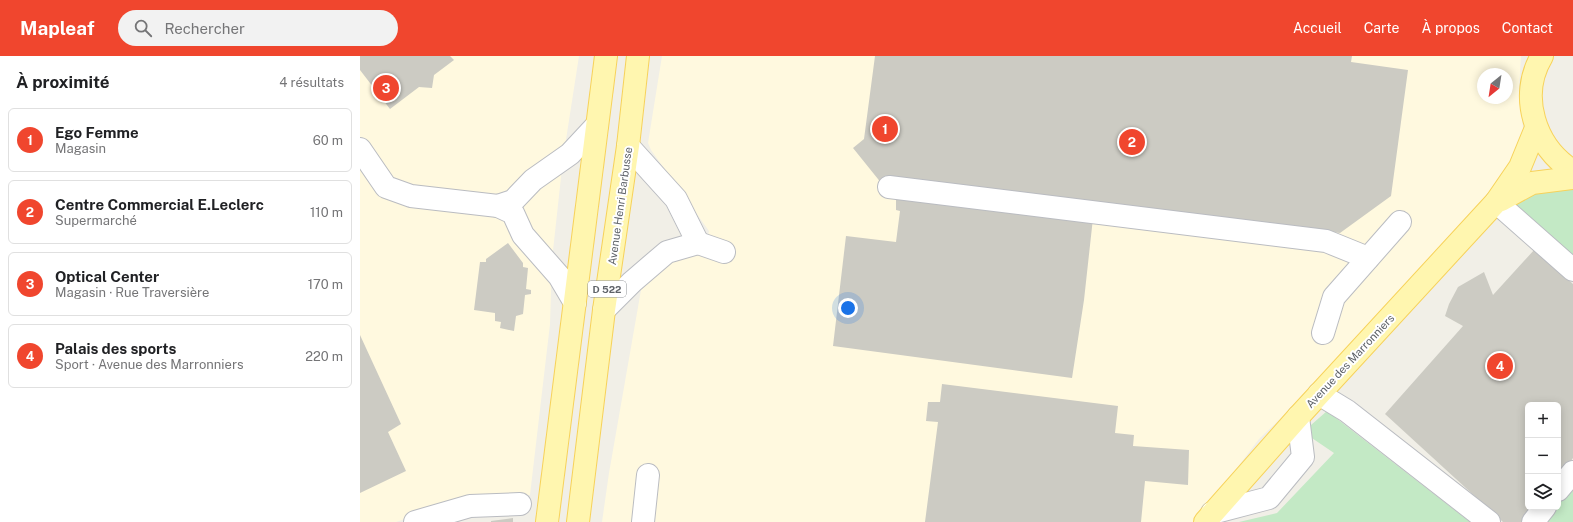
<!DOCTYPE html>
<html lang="fr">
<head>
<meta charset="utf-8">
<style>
	:root { --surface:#fff; --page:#f2f2f2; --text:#202124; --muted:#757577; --line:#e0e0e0; --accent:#f0462e }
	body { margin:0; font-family:"Public Sans",sans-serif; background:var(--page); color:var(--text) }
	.controls { position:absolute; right:12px; bottom:12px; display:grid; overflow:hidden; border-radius:6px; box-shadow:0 2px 10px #0003 }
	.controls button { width:36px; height:36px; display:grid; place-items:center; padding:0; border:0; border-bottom:1px solid var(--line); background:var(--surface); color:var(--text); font:20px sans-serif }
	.compass { position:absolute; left:1117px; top:12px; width:36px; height:36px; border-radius:50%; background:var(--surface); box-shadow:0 2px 10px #0003; rotate:210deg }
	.you { position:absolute; left:488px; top:252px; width:14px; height:14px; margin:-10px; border:3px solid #fff; border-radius:50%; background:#1a73e8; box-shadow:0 0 0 6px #1a73e833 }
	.badge { display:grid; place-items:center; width:26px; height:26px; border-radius:50%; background:var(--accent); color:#fff; font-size:13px; font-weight:700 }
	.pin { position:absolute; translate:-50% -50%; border:2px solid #fff; box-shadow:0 1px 4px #0006 }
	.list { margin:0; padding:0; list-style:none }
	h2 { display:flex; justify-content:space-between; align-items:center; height:52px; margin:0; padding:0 16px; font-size:17px }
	h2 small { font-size:13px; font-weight:400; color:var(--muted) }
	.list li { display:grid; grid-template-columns:26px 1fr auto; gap:12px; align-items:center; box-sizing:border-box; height:64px; margin:0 8px 8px; padding:0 8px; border:1px solid var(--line); border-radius:6px }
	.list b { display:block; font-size:15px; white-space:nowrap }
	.list p { margin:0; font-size:13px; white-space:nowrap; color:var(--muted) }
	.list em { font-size:13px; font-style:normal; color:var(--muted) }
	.icon { flex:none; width:22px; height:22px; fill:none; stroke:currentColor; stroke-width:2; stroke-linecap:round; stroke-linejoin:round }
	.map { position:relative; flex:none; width:1213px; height:466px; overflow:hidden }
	header { display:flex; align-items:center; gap:24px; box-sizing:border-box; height:56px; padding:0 20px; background:var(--accent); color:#fff }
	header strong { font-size:19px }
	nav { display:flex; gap:22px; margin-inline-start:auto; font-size:14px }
	.search { width:280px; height:36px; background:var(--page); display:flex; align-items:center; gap:10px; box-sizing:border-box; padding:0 14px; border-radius:22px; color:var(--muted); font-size:15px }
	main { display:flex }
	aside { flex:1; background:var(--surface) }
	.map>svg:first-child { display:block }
	.commercial { fill:#fff9df; fill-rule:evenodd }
	.green { fill:#c3e9c5 }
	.building { fill:#cccbc3 }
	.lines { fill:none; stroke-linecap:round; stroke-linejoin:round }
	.minor-casing { stroke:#babcc1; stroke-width:24 }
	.major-casing { stroke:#f7d25a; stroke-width:24 }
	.minor { stroke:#fff; stroke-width:22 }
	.major { stroke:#fff6af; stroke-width:22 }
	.labels { text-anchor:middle; stroke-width:4; stroke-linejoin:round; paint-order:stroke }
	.shield { fill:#fff; stroke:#8e9195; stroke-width:1 }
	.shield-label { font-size:10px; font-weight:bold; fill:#5e6268 }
	.street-label { font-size:11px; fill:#5e6268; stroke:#fff }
</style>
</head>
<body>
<header>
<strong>Mapleaf</strong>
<div class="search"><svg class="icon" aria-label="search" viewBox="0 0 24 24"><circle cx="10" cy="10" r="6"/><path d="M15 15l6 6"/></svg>Rechercher</div>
<nav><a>Accueil</a><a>Carte</a><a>À propos</a><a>Contact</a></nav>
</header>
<main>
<aside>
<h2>À proximité<small>4 résultats</small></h2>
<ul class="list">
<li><span class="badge">1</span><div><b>Ego Femme</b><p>Magasin</p></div><em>60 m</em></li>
<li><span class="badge">2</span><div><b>Centre Commercial E.Leclerc</b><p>Supermarché</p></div><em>110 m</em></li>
<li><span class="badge">3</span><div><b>Optical Center</b><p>Magasin · Rue Traversière</p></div><em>170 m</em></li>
<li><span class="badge">4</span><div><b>Palais des sports</b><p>Sport · Avenue des Marronniers</p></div><em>220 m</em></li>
</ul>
</aside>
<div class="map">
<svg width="1213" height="466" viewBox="0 0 1213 466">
	<rect width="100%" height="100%" fill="#f1efe7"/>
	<g class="commercial">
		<polygon points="0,0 219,0 203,103 192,204 190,268 170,439 107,442 36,466 0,466"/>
		<path d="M302 0H1161L1159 32 1163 73 1160 93 1147 120 920 363 899 383 836 466H242L249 417 281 234 326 194 345 197 349 175 291 94 288 87ZM1123 18H1147V42H1123Z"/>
	</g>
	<g class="green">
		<polygon points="1213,133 1213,201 1148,148 1167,137"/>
		<polygon points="967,355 1110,466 879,466 917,457 974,397 943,376"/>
		<polygon points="1213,430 1213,466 1183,466 1195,451 1198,451 1198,448"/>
	</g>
	<g class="building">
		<polygon points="0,0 90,0 94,4 74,19 72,32 59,31 30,53 0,14"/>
		<polygon points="515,0 992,0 991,6 1048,14 1031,140 980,177 530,122 522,128 493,92 504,83"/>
		<polygon points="536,142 733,162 724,244 712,322 473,290 486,180 536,186 540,155 536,154"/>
		<polygon points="148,187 163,207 163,211 168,212 166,233 171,234 171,238 165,239 163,258 156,260 154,275 140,272 141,266 135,265 135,257 114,254 120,206 126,206 126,203"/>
		<polygon points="1175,193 1213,228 1213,402 1198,424 1198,349 1168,349 1168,451 1180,451 1168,466 1143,466 1025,358 1103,270 1085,260 1089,248 1098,231 1124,216 1133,239"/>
		<polygon points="0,279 41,368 28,376 46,415 0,437"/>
		<polygon points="582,328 758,350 755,377 774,379 773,390 829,394 828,429 785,425 781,466 565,466 578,366 566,365 568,346 580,346"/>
		<polygon points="153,462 153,466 131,466 131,465"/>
	</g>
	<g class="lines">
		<g class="minor-casing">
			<g id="minor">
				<polyline points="268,90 316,143 338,187"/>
				<polyline points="0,93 26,131 51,140 138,150 153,157 163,179 199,220 215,247"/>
				<polyline points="529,131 966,185 1008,202"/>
				<polyline points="1136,146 1213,214"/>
				<polyline points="138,150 153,145 173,124 210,98 237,69"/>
				<polyline points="244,254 272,226 307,196 338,187 364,196"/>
				<polyline points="963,277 974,241 1040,166"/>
				<polyline points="959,338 987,355 1129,466"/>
				<polyline points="1198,434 1213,416"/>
				<polyline points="852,457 909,442 943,401 938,361"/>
				<polyline points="55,466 110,450 160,448"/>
				<polyline points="283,466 288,419"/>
				<polyline points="1173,466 1185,451"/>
			</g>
		</g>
		<g class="major-casing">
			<g id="major">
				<path d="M1182 0C1158 40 1175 91 1213 115"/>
				<polyline points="1141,144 1172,127 1213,122"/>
				<polyline points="187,466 246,0"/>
				<polyline points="218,466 244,254 268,90 278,0"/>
				<polyline points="845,466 938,361 1136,146 1160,111 1176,72"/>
			</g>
		</g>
		<use href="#minor" class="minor"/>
		<use href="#major" class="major"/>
	</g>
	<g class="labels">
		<rect class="shield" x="228" y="225" width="38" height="16" rx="3"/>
		<g class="shield-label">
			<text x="247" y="237">D 522</text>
		</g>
		<g class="street-label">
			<text transform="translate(260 150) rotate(-82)" y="4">Avenue Henri Barbusse</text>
			<text transform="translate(990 305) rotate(-47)" y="4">Avenue des Marronniers</text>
		</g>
	</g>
</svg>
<div class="controls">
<button>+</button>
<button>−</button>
<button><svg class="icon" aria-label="layers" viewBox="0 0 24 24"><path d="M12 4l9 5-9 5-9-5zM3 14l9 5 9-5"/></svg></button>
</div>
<svg class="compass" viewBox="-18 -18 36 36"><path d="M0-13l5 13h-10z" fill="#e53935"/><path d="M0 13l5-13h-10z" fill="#757577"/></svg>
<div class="you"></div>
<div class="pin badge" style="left:525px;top:73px">1</div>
<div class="pin badge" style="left:772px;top:86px">2</div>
<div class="pin badge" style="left:26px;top:32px">3</div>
<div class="pin badge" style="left:1140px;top:310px">4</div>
</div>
</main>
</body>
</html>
